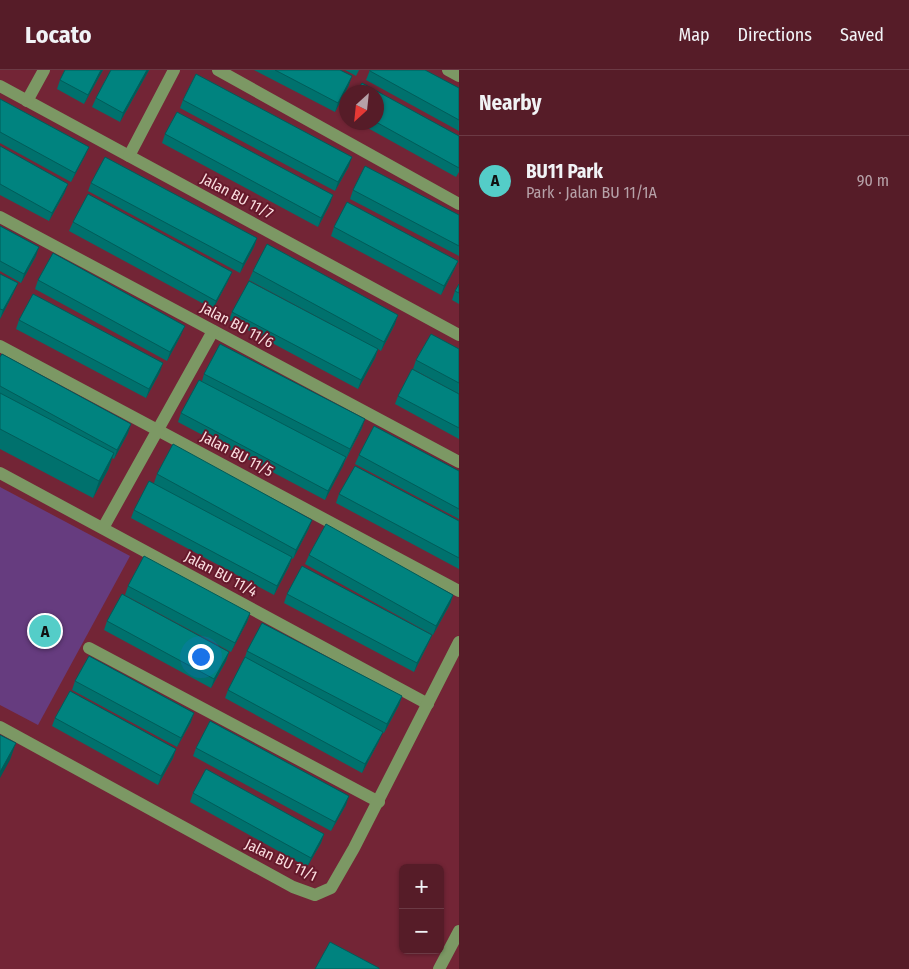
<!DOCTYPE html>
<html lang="en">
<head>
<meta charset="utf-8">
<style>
	:root { --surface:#561c28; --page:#5f2934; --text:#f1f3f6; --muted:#b6a1a8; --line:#6c3a45; --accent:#54cdc8 }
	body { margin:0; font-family:"Fira Sans Condensed",sans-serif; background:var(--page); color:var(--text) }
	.controls { position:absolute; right:15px; bottom:15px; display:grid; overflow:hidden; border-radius:8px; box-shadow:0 1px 4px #0004 }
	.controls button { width:45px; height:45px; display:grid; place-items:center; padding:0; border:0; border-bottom:1px solid var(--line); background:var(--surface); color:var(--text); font:25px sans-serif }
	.compass { position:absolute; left:339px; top:15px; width:45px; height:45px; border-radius:50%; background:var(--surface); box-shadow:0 1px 4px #0004; rotate:207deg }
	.you { position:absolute; left:200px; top:586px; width:18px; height:18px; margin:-12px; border:4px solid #fff; border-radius:50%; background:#1a73e8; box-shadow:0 0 0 8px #1a73e833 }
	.badge { display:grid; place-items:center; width:32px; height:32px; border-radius:50%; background:var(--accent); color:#111; font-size:16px; font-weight:700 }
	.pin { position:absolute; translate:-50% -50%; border:2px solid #fff; box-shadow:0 1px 5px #0006 }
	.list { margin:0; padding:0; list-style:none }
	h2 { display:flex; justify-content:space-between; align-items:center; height:65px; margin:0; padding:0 20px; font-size:21px }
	h2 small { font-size:16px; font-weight:400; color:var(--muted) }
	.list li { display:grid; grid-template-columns:32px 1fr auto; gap:15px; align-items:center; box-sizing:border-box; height:90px; padding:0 20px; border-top:1px solid var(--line) }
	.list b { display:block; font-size:19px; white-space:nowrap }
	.list p { margin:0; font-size:16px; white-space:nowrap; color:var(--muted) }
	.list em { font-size:16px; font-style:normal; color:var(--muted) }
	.map { position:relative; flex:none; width:459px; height:899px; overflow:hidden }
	header { display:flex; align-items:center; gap:30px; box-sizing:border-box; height:70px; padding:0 25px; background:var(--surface); border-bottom:1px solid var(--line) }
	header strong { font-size:24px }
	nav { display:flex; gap:28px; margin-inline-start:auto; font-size:18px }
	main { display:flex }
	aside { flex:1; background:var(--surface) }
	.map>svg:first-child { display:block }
	.green { fill:#663c7f }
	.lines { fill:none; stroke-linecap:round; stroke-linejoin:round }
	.minor { stroke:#7c9864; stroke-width:12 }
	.wall { fill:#00716d }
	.shaded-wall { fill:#005c59 }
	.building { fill:#00837f; stroke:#005c59 }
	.labels { text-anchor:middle; stroke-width:4; stroke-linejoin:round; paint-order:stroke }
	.street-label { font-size:15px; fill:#fbdee0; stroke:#66192b }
</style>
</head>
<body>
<header>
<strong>Locato</strong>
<nav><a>Map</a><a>Directions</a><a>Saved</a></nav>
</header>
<main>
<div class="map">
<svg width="459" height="899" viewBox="0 0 459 899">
	<rect width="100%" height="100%" fill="#732536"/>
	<polygon class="green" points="0,417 130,486 38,655 0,635"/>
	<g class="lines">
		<g class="minor">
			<polyline points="218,0 459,134"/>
			<polyline points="448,0 459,6"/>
			<polyline points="0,16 459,265"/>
			<polyline points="27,31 44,0"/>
			<polyline points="129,86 174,0"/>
			<polyline points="0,147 459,392"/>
			<polyline points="0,276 459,521"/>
			<polyline points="0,403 428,634"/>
			<polyline points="103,458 213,261"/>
			<polyline points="89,578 379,732"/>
			<polyline points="0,657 293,817 315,825 331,818 354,778 459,572"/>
			<polyline points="439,899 459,861"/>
		</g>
	</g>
	<g class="wall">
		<polygon points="65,0 103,0 84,34 57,19 60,10"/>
		<polygon points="111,0 149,0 120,52 92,37 96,28"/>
		<polygon points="254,0 340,0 349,15 335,42"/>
		<polygon points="345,0 359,0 356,6"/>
		<polygon points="370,0 459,18 459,61 366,10"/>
		<polygon points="0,29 89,77 85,86 71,112 0,73"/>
		<polygon points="183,30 349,96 335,121 180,38"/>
		<polygon points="357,52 376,52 459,66 459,102 456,107"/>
		<polygon points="165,64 330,134 318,157 162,73"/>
		<polygon points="0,76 65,122 49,151 0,125"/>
		<polygon points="91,113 257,168 254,177 240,203 88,121"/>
		<polygon points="353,120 459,145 459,186 350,129"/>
		<polygon points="73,152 228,211 213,239 69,161"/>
		<polygon points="0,156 36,186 21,213 0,201"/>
		<polygon points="334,157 458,191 454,200 441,225 331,166"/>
		<polygon points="253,201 395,254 381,281 378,279 375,288 358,319 229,250 232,242 370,275 249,210"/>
		<polygon points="0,204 14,222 0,249"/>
		<polygon points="38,210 181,265 167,291 35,219"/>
		<polygon points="459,214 459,234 452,230 455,221"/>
		<polygon points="19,250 160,302 146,328 16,259"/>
		<polygon points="459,279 459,324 413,299 416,290"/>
		<polygon points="0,287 128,363 114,389 112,388 108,400 93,428 0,379"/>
		<polygon points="204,304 362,358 325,430 178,352 181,343 202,311"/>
		<polygon points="459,324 459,369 395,334 398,326"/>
		<polygon points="359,385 459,401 459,449 355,394"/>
		<polygon points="157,404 309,458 293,489 292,488 289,496 274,525 131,448 134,440 154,413"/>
		<polygon points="339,424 459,451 459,499 336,433"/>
		<polygon points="309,485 453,525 450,534 433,565 305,494"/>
		<polygon points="128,516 250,543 247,552 231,582 125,525"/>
		<polygon points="287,524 432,565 428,574 414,602 284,533"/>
		<polygon points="107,551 229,582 226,591 211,618 104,560"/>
		<polygon points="247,581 402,626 399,635 384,663 376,659 379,671 362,703 225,628 228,620 244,590"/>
		<polygon points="75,611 191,652 177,677 72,620"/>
		<polygon points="55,648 176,679 173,688 158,715 52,656"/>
		<polygon points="196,678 346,735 331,761 193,686"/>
		<polygon points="193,723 324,764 321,773 307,797 190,732"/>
	</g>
	<g class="shaded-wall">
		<polygon points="101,0 103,0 84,34 88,25"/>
		<polygon points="147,0 149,0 120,52 123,43"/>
		<polygon points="352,6 349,15 335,42 338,33"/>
		<polygon points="89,77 85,86 71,112 75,103"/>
		<polygon points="352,87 349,96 335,121 338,112"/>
		<polygon points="68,114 65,122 49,151 52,143"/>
		<polygon points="333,125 330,134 318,157 321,148"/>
		<polygon points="257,168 254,177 240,203 243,194"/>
		<polygon points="39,177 36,186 21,213 24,204"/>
		<polygon points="458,191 454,200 441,225 444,216"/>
		<polygon points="232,202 228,211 213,239 216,231"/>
		<polygon points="18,213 14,222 0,249 3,240"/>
		<polygon points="398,245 395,254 381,281 384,272"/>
		<polygon points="185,256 181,265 167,291 170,282"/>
		<polygon points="378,279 375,288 358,319 361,310"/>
		<polygon points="163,293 160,302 146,328 149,319"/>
		<polygon points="365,349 362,358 346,388 350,379"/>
		<polygon points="131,354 128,363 114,389 117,380"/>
		<polygon points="114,383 108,400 93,428 99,411"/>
		<polygon points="346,387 343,396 325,430 328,421"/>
		<polygon points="312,450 309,458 293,489 296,480"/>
		<polygon points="292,487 289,496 274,525 277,516"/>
		<polygon points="453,525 450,534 433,565 436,556"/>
		<polygon points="250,543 247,552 231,582 235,573"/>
		<polygon points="432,565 428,574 414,602 417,593"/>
		<polygon points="229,582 226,591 211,618 214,609"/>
		<polygon points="402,626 399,635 384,663 387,654"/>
		<polygon points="194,643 191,652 177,677 181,668"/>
		<polygon points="383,662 379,671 362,703 365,694"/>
		<polygon points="16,673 10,690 0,708 0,702"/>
		<polygon points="176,679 173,688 158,715 161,706"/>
		<polygon points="349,726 346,735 331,761 335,752"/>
		<polygon points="324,764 321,773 307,797 311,788"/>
	</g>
	<g class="building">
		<polygon points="65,0 101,0 88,25 60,10"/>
		<polygon points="111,0 147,0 123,43 96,28"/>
		<polygon points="275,0 340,0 352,6 338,33"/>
		<polygon points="370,0 425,0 459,18 459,50 370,1"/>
		<polygon points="196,4 352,87 338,112 183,30"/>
		<polygon points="362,13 459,66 459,98 376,52 376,22 356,22"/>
		<polygon points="0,29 89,77 75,103 0,62"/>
		<polygon points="177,42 333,125 321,148 165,64"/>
		<polygon points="0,76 68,114 52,143 0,114"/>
		<polygon points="105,87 257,168 243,194 91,113"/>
		<polygon points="365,96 459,145 459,176 353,120"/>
		<polygon points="88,124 232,202 216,231 73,152"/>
		<polygon points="347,132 458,191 444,216 334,157"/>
		<polygon points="0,156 39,177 24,204 0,191"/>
		<polygon points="267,174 398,245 384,272 253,201"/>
		<polygon points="53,183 185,256 170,282 38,210"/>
		<polygon points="0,204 18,213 3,240 0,239"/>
		<polygon points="249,211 378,279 361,310 232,242"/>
		<polygon points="459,214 459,223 455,221"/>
		<polygon points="33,224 163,293 149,319 19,250"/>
		<polygon points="431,264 459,279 459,313 416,290"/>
		<polygon points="220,274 365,349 350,379 204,304"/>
		<polygon points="2,284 131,354 117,380 0,316 0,287"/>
		<polygon points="412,299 459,324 459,358 398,326"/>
		<polygon points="199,310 346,387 328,421 181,343"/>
		<polygon points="0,323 114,383 99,411 0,359"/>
		<polygon points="374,356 459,401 459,439 359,385"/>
		<polygon points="173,374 312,450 296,480 157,404"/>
		<polygon points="355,396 459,451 459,488 339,424"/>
		<polygon points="149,411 292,487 277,516 134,440"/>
		<polygon points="326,454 453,525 436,556 309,485"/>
		<polygon points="144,486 250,543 235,573 128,516"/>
		<polygon points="302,496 432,565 417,593 287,524"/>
		<polygon points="122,524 229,582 214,609 107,551"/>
		<polygon points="262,553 402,626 387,654 247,581"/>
		<polygon points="89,586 194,643 181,668 75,611"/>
		<polygon points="245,587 383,662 365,694 228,620"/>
		<polygon points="70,621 176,679 161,706 55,648"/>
		<polygon points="210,651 349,726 335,752 196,678"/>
		<polygon points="0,665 16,673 0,702"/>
		<polygon points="206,699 324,764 311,788 193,723"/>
		<polygon points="330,872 379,898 379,899 315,899"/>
	</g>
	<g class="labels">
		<g class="street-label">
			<text transform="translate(237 126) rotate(28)" y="5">Jalan BU 11/7</text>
			<text transform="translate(237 255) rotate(28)" y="5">Jalan BU 11/6</text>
			<text transform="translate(237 384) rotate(28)" y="5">Jalan BU 11/5</text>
			<text transform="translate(221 504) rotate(28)" y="5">Jalan BU 11/4</text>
			<text transform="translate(281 790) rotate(26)" y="5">Jalan BU 11/1</text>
		</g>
	</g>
</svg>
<div class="controls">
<button>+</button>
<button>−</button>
</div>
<svg class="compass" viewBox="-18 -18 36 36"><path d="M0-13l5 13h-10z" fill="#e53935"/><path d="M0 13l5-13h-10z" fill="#b6a1a8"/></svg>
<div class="you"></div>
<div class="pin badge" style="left:45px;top:561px">A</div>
</div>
<aside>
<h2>Nearby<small></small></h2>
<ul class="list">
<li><span class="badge">A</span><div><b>BU11 Park</b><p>Park · Jalan BU 11/1A</p></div><em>90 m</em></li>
</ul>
</aside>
</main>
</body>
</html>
